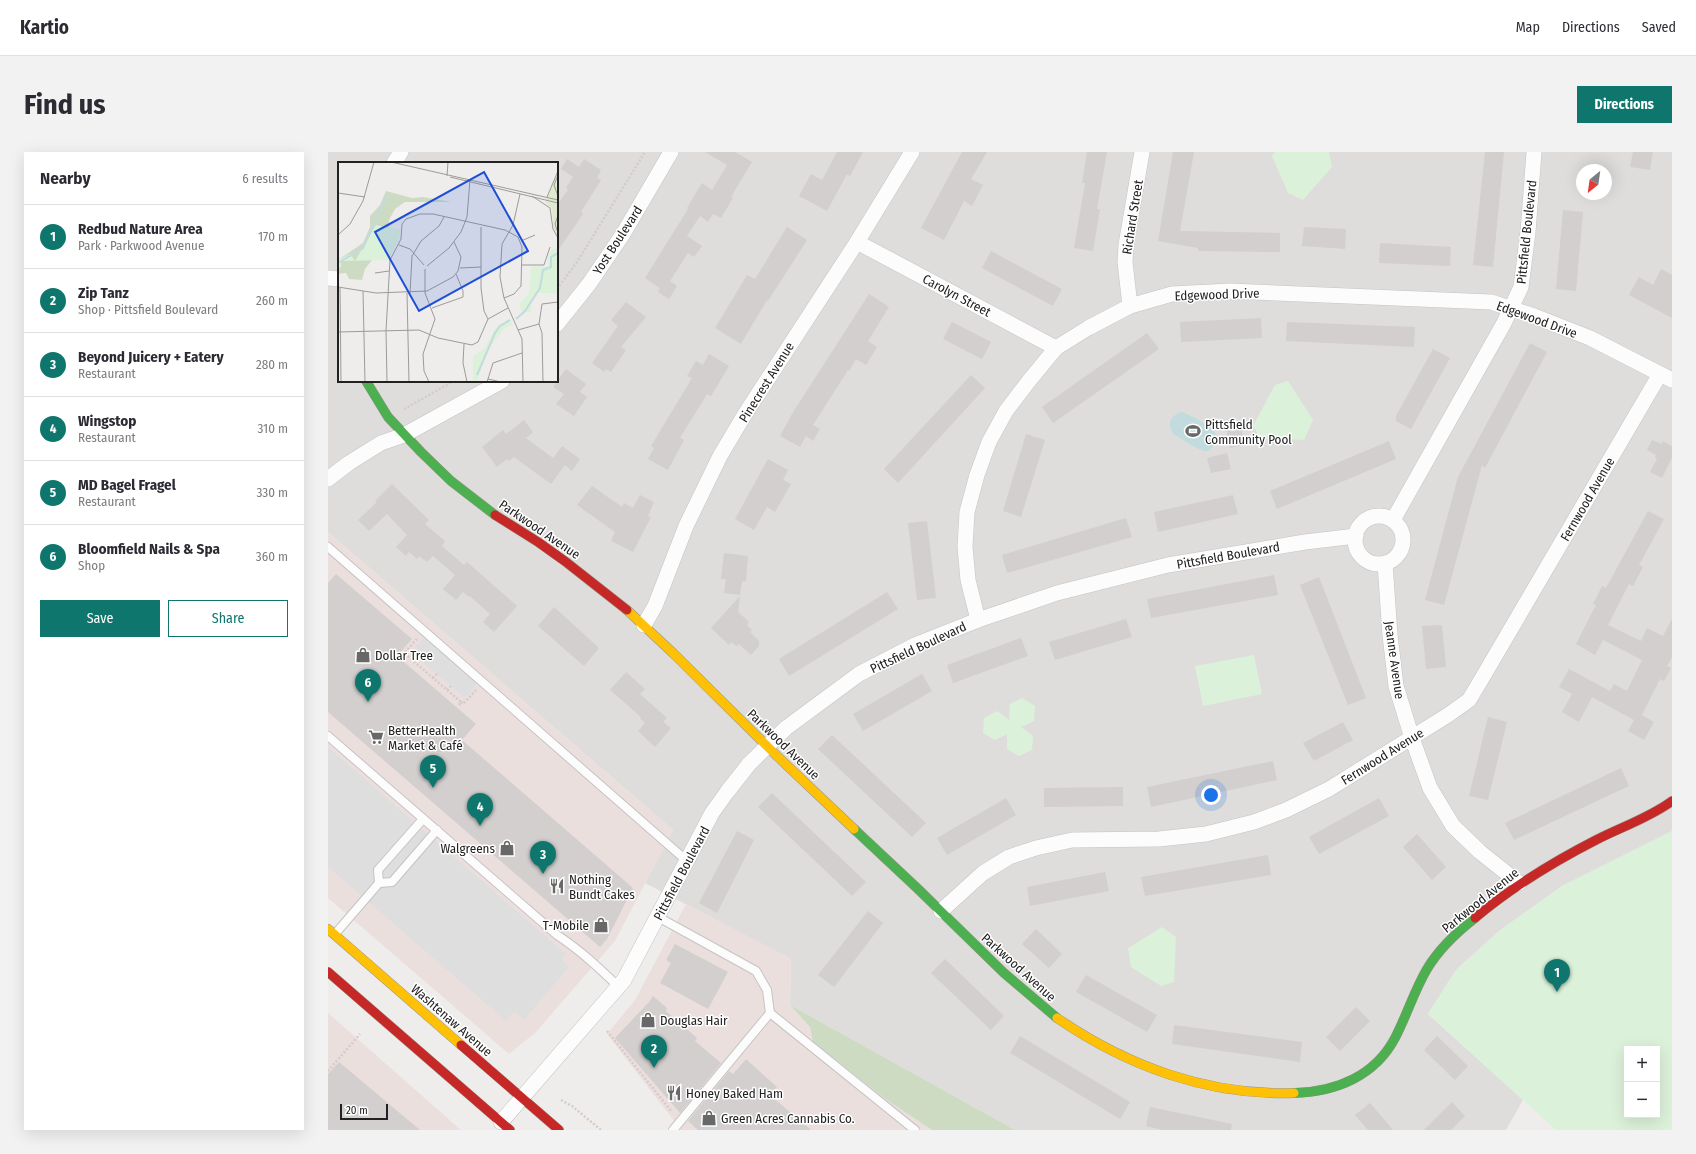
<!DOCTYPE html>
<html lang="en">
<head>
<meta charset="utf-8">
<style>
	:root { --surface:#fff; --page:#f2f2f3; --text:#2b2b33; --muted:#7c7c81; --line:#e1e1e2; --accent:#0f766e }
	body { margin:0; font-family:"Fira Sans Condensed",sans-serif; background:var(--page); color:var(--text) }
	.controls { position:absolute; right:12px; bottom:12px; display:grid; overflow:hidden; border-radius:0px; box-shadow:0 4px 16px #0002 }
	.controls button { width:36px; height:36px; display:grid; place-items:center; padding:0; border:0; border-bottom:1px solid var(--line); background:var(--surface); color:var(--text); font:20px sans-serif }
	.compass { position:absolute; left:1248px; top:12px; width:36px; height:36px; border-radius:50%; background:var(--surface); box-shadow:0 4px 16px #0002; rotate:209deg }
	.scale { position:absolute; left:12px; bottom:10px; width:48px; box-sizing:border-box; padding-left:4px; border:2px solid #212121; border-top:0; font-size:11px; line-height:14px; white-space:nowrap; color:#212121; -webkit-text-stroke:3px #fff; paint-order:stroke }
	.you { position:absolute; left:883px; top:643px; width:14px; height:14px; margin:-10px; border:3px solid #fff; border-radius:50%; background:#1a73e8; box-shadow:0 0 0 6px #1a73e833 }
	.badge { display:grid; place-items:center; width:26px; height:26px; border-radius:50%; background:var(--accent); color:#fff; font-size:13px; font-weight:700 }
	.pin { position:absolute; translate:-50% -33px; filter:drop-shadow(0 1px 2px #0008) }
	.pin::after { content:''; position:absolute; top:21px; width:14px; height:12px; background:inherit; clip-path:polygon(0 0,100% 0,50% 100%) }
	.list { margin:0; padding:0; list-style:none }
	h2 { display:flex; justify-content:space-between; align-items:center; height:52px; margin:0; padding:0 16px; font-size:17px }
	h2 small { font-size:13px; font-weight:400; color:var(--muted) }
	.list li { display:grid; grid-template-columns:26px 1fr auto; gap:12px; align-items:center; box-sizing:border-box; height:64px; padding:0 16px; border-top:1px solid var(--line) }
	.list b { display:block; font-size:15px; white-space:nowrap }
	.list p { margin:0; font-size:13px; white-space:nowrap; color:var(--muted) }
	.list em { font-size:13px; font-style:normal; color:var(--muted) }
	.actions { display:flex; gap:8px; padding:12px 16px }
	.actions a { flex:1; padding:9px 0; border:1px solid var(--accent); border-radius:0px; text-align:center; font-size:14px; color:var(--accent) }
	.actions .main { background:var(--accent); color:#fff }
	.map { position:relative; flex:none; width:1344px; height:978px; overflow:hidden; border-radius:0px }
	header { display:flex; align-items:center; gap:24px; box-sizing:border-box; height:56px; padding:0 20px; background:var(--surface); border-bottom:1px solid var(--line) }
	header strong { font-size:19px }
	nav { display:flex; gap:22px; margin-inline-start:auto; font-size:14px }
	.intro { display:flex; align-items:center; justify-content:space-between; box-sizing:border-box; height:96px; padding:0 24px }
	h1 { margin:0; font-size:28px }
	.button { padding:10px 18px; border-radius:0px; background:var(--accent); color:#fff; font-size:14px; font-weight:700 }
	main { display:flex; gap:24px; padding:0 24px }
	aside { flex:1; background:var(--surface); border-radius:0px; box-shadow:0 4px 16px #0002 }
	.map>svg:first-child { display:block }
	.residential { fill:#dedddc; fill-rule:evenodd }
	.commercial { fill:#ebdfde }
	.forest { fill:#cddbc3 }
	.park { fill:#dcf1da; fill-rule:evenodd }
	.parking { fill:#dfdede }
	.water { fill:#c2dbde }
	.building { fill:#d2cfce }
	.lines { fill:none; stroke-linecap:round; stroke-linejoin:round }
	.lane-casing { stroke:#c5c4c3; stroke-width:10 }
	.street-casing { stroke:#c5c4c3; stroke-width:16 }
	.fast-casing { stroke:#989784; stroke-width:10 }
	.slow-casing { stroke:#989784; stroke-width:10 }
	.jam-casing { stroke:#989784; stroke-width:10 }
	.path { stroke:#d6caca; stroke-width:2.5; stroke-dasharray:2 2; stroke-linecap:butt }
	.lane { stroke:#fdfcfc; stroke-width:8 }
	.street { stroke:#fdfcfc; stroke-width:15 }
	.fast { stroke:#4caf50; stroke-width:9 }
	.slow { stroke:#ffc107; stroke-width:9 }
	.jam { stroke:#c62828; stroke-width:9 }
	.labels { text-anchor:middle; stroke-width:3; stroke-linejoin:round; paint-order:stroke }
	.street-label { font-size:13px; fill:#212121; stroke:#fff }
	.poi-label { font-size:13px; fill:#212121; stroke:#fff; text-anchor:start }
	.inset-river { fill:none; stroke:#c2dbde; stroke-width:2 }
	.inset-road { fill:none; stroke:#9d9b9a; stroke-width:1 }
	.view { fill:#1d4ed8; fill-opacity:0.15; stroke:#1d4ed8; stroke-width:2 }
	.inset-edge { fill:none; stroke:#212121; stroke-width:2 }
</style>
</head>
<body>
<header>
<strong>Kartio</strong>
<nav><a>Map</a><a>Directions</a><a>Saved</a></nav>
</header>
<div class="intro"><h1>Find us</h1><a class="button">Directions</a></div>
<main>
<aside>
<h2>Nearby<small>6 results</small></h2>
<ul class="list">
<li><span class="badge">1</span><div><b>Redbud Nature Area</b><p>Park · Parkwood Avenue</p></div><em>170 m</em></li>
<li><span class="badge">2</span><div><b>Zip Tanz</b><p>Shop · Pittsfield Boulevard</p></div><em>260 m</em></li>
<li><span class="badge">3</span><div><b>Beyond Juicery + Eatery</b><p>Restaurant</p></div><em>280 m</em></li>
<li><span class="badge">4</span><div><b>Wingstop</b><p>Restaurant</p></div><em>310 m</em></li>
<li><span class="badge">5</span><div><b>MD Bagel Fragel</b><p>Restaurant</p></div><em>330 m</em></li>
<li><span class="badge">6</span><div><b>Bloomfield Nails &amp; Spa</b><p>Shop</p></div><em>360 m</em></li>
</ul>
<div class="actions"><a class="main">Save</a><a>Share</a></div>
</aside>
<div class="map">
<svg width="1344" height="978" viewBox="0 0 1344 978">
	<rect width="100%" height="100%" fill="#efedeb"/>
	<path class="residential" d="M0 0H1344V679L1234 734 1171 779 1128 818 1100 862 1195 948 1178 978H687L462 853 463 807 317 731 345 678 0 380ZM11 11H229V229H11ZM1254 18H1278V42H1254Z"/>
	<g class="commercial">
		<polygon points="0,380 345,678 287,789 207,881 181,902 0,746"/>
		<polygon points="358,752 463,807 462,853 482,875 485,890 559,948 604,978 353,978 279,882 307,848"/>
		<polygon points="0,861 133,978 0,978"/>
	</g>
	<polygon class="forest" points="462,853 687,978 604,978 559,948 485,890 482,875"/>
	<g class="park">
		<polygon points="947,0 1001,0 1004,15 975,48 960,41 944,4"/>
		<polygon points="960,229 985,268 976,288 932,285 925,274 947,233"/>
		<polygon points="926,503 934,542 875,554 867,514"/>
		<polygon points="694,546 707,554 706,569 693,575 705,584 704,598 691,604 679,597 679,582 667,588 655,581 656,566 669,559 681,568 682,552"/>
		<path d="M1344 679V978H1228L1100 862 1128 818 1171 779 1234 734ZM1299 897H1329V963H1299Z"/>
		<polygon points="834,775 848,785 846,830 833,834 803,815 800,796"/>
	</g>
	<g class="parking">
		<polygon points="99,482 152,528 137,546 83,500"/>
		<polygon points="0,595 238,802 234,807 241,815 196,868 187,860 185,861 178,869 0,715"/>
	</g>
	<path class="water" d="M853 260 857 261C868 267 894 276 887 291 885 294 882 299 878 299 871 299 852 286 845 282 839 272 842 264 853 260Z"/>
	<g class="building">
		<polygon points="377,0 407,0 424,10 403,45 405,46 393,66 385,62 380,70 372,64 359,84 374,94 366,105 360,101 342,129 349,134 341,147 330,140 332,136 317,126 360,57 359,56 374,31 384,38 399,13"/>
		<polygon points="509,0 535,0 522,24 519,22 499,59 471,44 483,22 494,28"/>
		<polygon points="634,0 659,0 643,27 655,33 644,54 636,49 616,88 593,76"/>
		<polygon points="759,0 779,0 769,57 772,57 765,99 746,96 757,31 754,31"/>
		<polygon points="845,0 866,0 852,79 952,81 952,100 870,99 870,96 830,89"/>
		<polygon points="1157,0 1176,0 1165,115 1145,113"/>
		<polygon points="1305,0 1325,0 1322,18 1302,15"/>
		<polygon points="239,7 251,15 256,7 273,18 269,26 273,28 253,60 255,62 229,100 229,53 240,38 238,36 245,25 233,17"/>
		<polygon points="1235,58 1255,60 1248,139 1228,137"/>
		<polygon points="459,75 479,88 440,149 439,148 413,192 387,176 419,123 427,127"/>
		<polygon points="976,75 1018,77 1017,97 974,94"/>
		<polygon points="1052,91 1123,95 1122,114 1051,111"/>
		<polygon points="663,99 734,137 725,154 654,116"/>
		<polygon points="1333,117 1344,123 1344,166 1301,143 1311,125 1325,133"/>
		<polygon points="541,142 561,155 540,189 549,195 538,213 528,207 521,219 520,218 485,273 492,277 485,289 478,284 472,295 452,284 464,262"/>
		<polygon points="298,150 318,165 293,195 298,198 283,220 278,217 276,220 264,211 290,174 283,168"/>
		<polygon points="933,166 934,186 853,190 852,170"/>
		<polygon points="624,170 663,190 654,207 615,187"/>
		<polygon points="959,170 1087,175 1086,195 958,189"/>
		<polygon points="819,181 831,197 725,271 714,255"/>
		<polygon points="1202,191 1219,200 1157,316 1154,313 1116,453 1097,448 1130,325"/>
		<polygon points="1105,197 1122,206 1083,277 1068,269 1068,264"/>
		<polygon points="381,202 401,214 383,244 379,242 352,286 356,288 340,318 320,307 326,296 323,294 364,226 359,224 368,209 375,213"/>
		<polygon points="238,217 258,232 252,240 259,245 246,264 228,252 236,242 225,235"/>
		<polygon points="643,223 657,236 570,331 556,317"/>
		<polygon points="196,268 205,280 198,286 225,306 234,294 252,307 244,319 237,313 223,332 186,305 181,309 179,307 169,315 154,295 175,278 178,282"/>
		<polygon points="912,273 917,292 902,296 898,276"/>
		<polygon points="698,282 717,288 693,365 675,359"/>
		<polygon points="1324,288 1334,292 1335,289 1344,294 1344,306 1334,326 1322,320 1329,307 1327,305 1328,303 1319,298"/>
		<polygon points="1061,289 1068,307 949,357 942,339"/>
		<polygon points="899,301 903,317 883,321 879,306"/>
		<polygon points="440,307 460,318 455,328 463,332 447,360 439,355 426,378 407,367"/>
		<polygon points="64,332 101,368 97,372 117,389 114,394 136,413 139,410 189,454 166,480 155,470 162,462 142,444 141,445 135,440 128,448 115,437 127,423 105,404 99,410 91,404 89,407 81,400 78,404 68,395 79,383 59,362 41,379 30,368 49,350 47,349"/>
		<polygon points="264,334 294,355 296,351 305,356 312,343 326,350 320,364 323,365 305,400 283,389 287,380 249,353"/>
		<polygon points="905,343 910,362 830,380 826,360"/>
		<polygon points="1320,359 1336,367 1311,413 1315,415 1305,434 1301,432 1280,473 1313,489 1319,476 1335,484 1344,467 1344,505 1339,514 1343,516 1336,529 1332,527 1314,563 1326,570 1316,588 1300,579 1306,568 1264,545 1251,570 1234,560 1244,542 1231,535 1241,517 1282,539 1286,532 1299,539 1314,508 1275,488 1267,503 1248,492 1268,453 1265,452 1274,434 1278,436"/>
		<polygon points="798,366 804,385 679,421 674,403"/>
		<polygon points="599,369 608,446 589,448 580,371"/>
		<polygon points="396,401 420,404 418,429 414,429 412,443 396,441 398,427 393,427"/>
		<polygon points="8,422 84,487 69,504 148,572 134,588 305,736 279,787 272,795 0,560 0,431"/>
		<polygon points="946,423 950,443 823,466 819,447"/>
		<polygon points="991,425 1038,546 1020,553 972,433"/>
		<polygon points="559,440 570,457 461,524 451,507"/>
		<polygon points="412,444 410,460 421,470 419,473 424,478 422,480 431,489 431,494 423,503 411,492 409,494 403,490 401,493 383,476"/>
		<polygon points="226,455 271,496 256,514 210,474"/>
		<polygon points="798,467 804,485 727,508 721,490"/>
		<polygon points="1114,473 1118,515 1098,517 1094,474"/>
		<polygon points="693,486 700,504 625,531 619,513"/>
		<polygon points="298,520 317,537 312,542 339,566 335,570 343,576 327,595 310,579 317,571 312,566 313,565 282,538"/>
		<polygon points="594,522 604,539 535,579 525,562"/>
		<polygon points="1160,565 1179,570 1160,648 1141,644"/>
		<polygon points="1015,570 1025,588 986,609 975,591"/>
		<polygon points="504,583 598,671 584,685 490,597"/>
		<polygon points="945,609 949,628 823,655 819,635"/>
		<polygon points="1293,616 1301,634 1186,688 1177,671"/>
		<polygon points="795,635 795,654 716,655 716,636"/>
		<polygon points="444,641 538,730 524,744 430,655"/>
		<polygon points="678,646 688,663 619,703 609,686"/>
		<polygon points="1051,646 1061,664 991,702 981,685"/>
		<polygon points="409,679 426,688 389,761 371,751"/>
		<polygon points="1089,682 1118,715 1104,728 1075,695"/>
		<polygon points="940,703 943,723 817,744 813,725"/>
		<polygon points="777,720 781,739 702,754 699,735"/>
		<polygon points="540,759 555,771 506,835 490,823"/>
		<polygon points="708,777 734,802 721,816 694,792"/>
		<polygon points="347,792 400,820 380,857 332,831 343,811 338,808"/>
		<polygon points="617,807 676,864 663,878 603,821"/>
		<polygon points="758,823 829,863 819,880 748,840"/>
		<polygon points="325,844 339,856 338,859 369,886 367,889 393,911 352,961 287,886 321,850"/>
		<polygon points="1028,855 1042,869 1012,899 998,885"/>
		<polygon points="846,873 974,890 972,910 844,892"/>
		<polygon points="692,884 802,950 792,967 682,901"/>
		<polygon points="1109,884 1140,914 1127,928 1096,898"/>
		<polygon points="418,907 449,935 442,943 483,978 370,978 360,969 401,919 405,922"/>
		<polygon points="11,910 92,978 0,978 0,922"/>
		<polygon points="1124,950 1137,964 1123,978 1096,978"/>
		<polygon points="1042,951 1065,978 1040,978 1027,963"/>
		<polygon points="822,955 904,972 903,978 835,978 818,974"/>
	</g>
	<g class="lines">
		<g class="lane-casing">
			<g id="lane">
				<polyline points="0,395 359,709"/>
				<path d="M0 584 229 783C252 798 271 816 291 835"/>
				<polyline points="51,731 64,730 109,678"/>
				<polyline points="330,765 428,819 439,838 442,861 345,978"/>
				<polyline points="7,782 51,731 50,718 95,667"/>
				<polyline points="442,861 587,978"/>
			</g>
		</g>
		<g class="street-casing">
			<g id="street">
				<polyline points="66,11 73,0"/>
				<polyline points="529,90 728,196"/>
				<polyline points="0,126 11,127"/>
				<polyline points="802,154 797,110 798,93 814,0"/>
				<polyline points="229,172 261,132 295,82 343,0"/>
				<polyline points="0,327 21,311 53,291 76,283 174,229"/>
				<circle cx="1051" cy="388" r="24"/>
				<polyline points="1065,368 1176,171 1193,135 1200,80 1206,0"/>
				<polyline points="1057,411 1062,483 1068,534 1084,586 1102,636 1125,674 1152,700 1191,731"/>
				<polyline points="650,468 640,428 637,395 639,360 649,323 661,290 678,259 700,230 728,196 760,176 802,154 844,142 902,139 1163,150 1206,164 1262,186 1344,228"/>
				<polyline points="316,473 327,454 358,374 392,304 417,262 529,90 584,0"/>
				<polyline points="613,759 655,721 681,705 708,696 744,688 831,687 878,682 926,670 958,658 1001,637 1120,563 1141,548 1153,528 1332,222"/>
				<polyline points="173,970 296,828 384,661 399,640 421,612 458,576 531,522 587,493 650,468 729,441 840,413 977,390 1028,384"/>
			</g>
		</g>
		<g class="fast-casing">
			<g id="fast">
				<polyline points="38,229 60,265 93,300 123,329 167,363"/>
				<polyline points="526,677 589,736 676,821 729,866"/>
				<path d="M966 941C1008 940 1047 924 1067 886 1079 863 1086 839 1099 817 1111 797 1129 780 1147 766"/>
			</g>
		</g>
		<g class="slow-casing">
			<g id="slow">
				<polyline points="299,458 345,501 449,604 526,677"/>
				<polyline points="0,777 133,893"/>
				<path d="M729 866C799 914 880 944 966 941"/>
			</g>
		</g>
		<g class="jam-casing">
			<g id="jam">
				<polyline points="167,363 210,390 238,410 299,458"/>
				<path d="M1147 766C1184 735 1225 710 1268 688 1293 675 1321 666 1344 649"/>
				<polyline points="0,820 182,978"/>
				<polyline points="133,893 231,978"/>
			</g>
		</g>
		<g class="path">
			<polyline points="229,137 249,110 317,0"/>
			<polyline points="76,257 126,229"/>
			<polyline points="89,487 76,501 133,550 131,553"/>
			<polyline points="105,526 109,522"/>
			<polyline points="119,538 123,534"/>
			<polyline points="133,550 135,552 148,538"/>
			<polyline points="279,879 344,960"/>
			<polyline points="0,919 32,882"/>
			<polyline points="233,948 244,954 273,978"/>
		</g>
		<use href="#lane" class="lane"/>
		<use href="#street" class="street"/>
		<use href="#fast" class="fast"/>
		<use href="#slow" class="slow"/>
		<use href="#jam" class="jam"/>
	</g>
	<defs>
		<g id="stadium-bare" transform="scale(1.2)"><path d="M0-5a6.5 5 0 1 0 0 10a6.5 5 0 1 0 0-10ZM-3.5-1.8h7v3.6h-7Z" fill="#696868" stroke="#fff" stroke-width="2.5" paint-order="stroke"/></g>
		<g id="shop-bare" transform="scale(1.2)"><path d="M-5-2.5h2.3a2.7 3.5 0 0 1 5.4 0H5L5.5 6h-11ZM-1.5-2.5h3a1.5 2.3 0 0 0-3 0Z" fill="#696868" stroke="#fff" stroke-width="2.5" paint-order="stroke"/></g>
		<g id="supermarket-bare" transform="scale(1.2)"><path d="M-6-5.5h2.5l.6 2H6L4.5 2H-2.5L-4.4-4H-6ZM-1.5 3.2a1.3 1.3 0 1 0 .1 0ZM3 3.2a1.3 1.3 0 1 0 .1 0Z" fill="#696868" stroke="#fff" stroke-width="2.5" paint-order="stroke"/></g>
		<g id="restaurant-bare" transform="scale(1.2)"><path d="M-5-6h1v4h1v-4h1v4h1v-4h1v5L-1.5 .5V6h-2V.5L-5-1ZM5-6V6H3V1.5H1.5Q1.5-4 5-6Z" fill="#696868" stroke="#fff" stroke-width="2.5" paint-order="stroke"/></g>
	</defs>
	<g fill-rule="evenodd">
		<use href="#stadium-bare" x="865" y="279"/>
		<use href="#shop-bare" x="35" y="503"/>
		<use href="#supermarket-bare" x="48" y="585"/>
		<use href="#shop-bare" x="179" y="696"/>
		<use href="#restaurant-bare" x="229" y="734"/>
		<use href="#shop-bare" x="273" y="773"/>
		<use href="#shop-bare" x="320" y="868"/>
		<use href="#restaurant-bare" x="346" y="941"/>
		<use href="#shop-bare" x="381" y="966"/>
	</g>
	<g class="labels">
		<g class="street-label">
			<text transform="translate(804 65) rotate(-81)" y="5">Richard Street</text>
			<text transform="translate(1198 80) rotate(-84)" y="5">Pittsfield Boulevard</text>
			<text transform="translate(289 88) rotate(-57)" y="5">Yost Boulevard</text>
			<text transform="translate(889 142) rotate(-2)" y="5">Edgewood Drive</text>
			<text transform="translate(629 143) rotate(28)" y="5">Carolyn Street</text>
			<text transform="translate(1209 167) rotate(20)" y="5">Edgewood Drive</text>
			<text transform="translate(438 230) rotate(-58)" y="5">Pinecrest Avenue</text>
			<text transform="translate(1259 347) rotate(-60)" y="5">Fernwood Avenue</text>
			<text transform="translate(212 377) rotate(34)" y="5">Parkwood Avenue</text>
			<text transform="translate(900 403) rotate(-10)" y="5">Pittsfield Boulevard</text>
			<text transform="translate(590 495) rotate(-25)" y="5">Pittsfield Boulevard</text>
			<text transform="translate(1067 508) rotate(82)" y="5">Jeanne Avenue</text>
			<text transform="translate(456 592) rotate(44)" y="5">Parkwood Avenue</text>
			<text transform="translate(1054 604) rotate(-32)" y="5">Fernwood Avenue</text>
			<text transform="translate(353 721) rotate(-62)" y="5">Pittsfield Boulevard</text>
			<text transform="translate(1152 748) rotate(-39)" y="5">Parkwood Avenue</text>
			<text transform="translate(691 815) rotate(42)" y="5">Parkwood Avenue</text>
			<text transform="translate(124 868) rotate(41)" y="5">Washtenaw Avenue</text>
		</g>
		<g class="poi-label">
			<text x="877" y="277">Pittsfield<tspan x="877" dy="15">Community Pool</tspan></text>
			<text x="47" y="508">Dollar Tree</text>
			<text x="60" y="583">BetterHealth<tspan x="60" dy="15">Market &amp; Café</tspan></text>
			<text x="167" y="701" text-anchor="end">Walgreens</text>
			<text x="241" y="732">Nothing<tspan x="241" dy="15">Bundt Cakes</tspan></text>
			<text x="261" y="778" text-anchor="end">T-Mobile</text>
			<text x="332" y="873">Douglas Hair</text>
			<text x="358" y="946">Honey Baked Ham</text>
			<text x="393" y="971">Green Acres Cannabis Co.</text>
		</g>
	</g>
	<g transform="translate(10 10)">
		<rect width="220" height="220" fill="#efedeb"/>
		<path d="M220 11V74L216 68 214 47 207 40Z" fill="#dee9cd"/>
		<path d="M48 29 74 36 85 35 114 40H67L57 47 51 58V66L62 68 60 78 50 98H34L27 107 24 118 11 117 8 111 0 112V98L25 81 32 65V54L42 43Z" fill="#cddbc3"/>
		<path d="M38 63 62 68 60 78 50 98 3 99V105L0 106V98L12 92 17 99ZM217 84 220 89V131H200L193 141V150H184L181 142 191 131 193 105 211 104 209 95ZM172 156 175 163 167 166 150 187 139 220H135V194L146 187 158 165Z" fill="#dcf1da"/>
		<path class="inset-river" d="M0 101 25 86 49 33M178 157 187 149 202 126 205 108 213 105V95L220 91M139 213 157 171 162 164 172 158"/>
		<path class="inset-road" d="M53 0 220 38M220 13 216 23 220 34M109 14 110 0M112 15 220 41M0 31 27 35M182 32 175 63 164 82 162 115 166 136 184 177 185 220M194 34 212 46 215 67 220 76M209 35 220 9M220 53 217 62 220 71M143 65V126L146 149 150 157M0 73 12 62 25 39 36 0M183 79 197 73M61 83 72 87 86 103M184 103H206L212 85M89 104 111 86 123 70 129 55 132 18M122 106 143 105M87 107V131L97 157 85 192 86 209 91 220M37 111 51 109M0 125 38 131 89 129 115 115 120 109 123 95 116 80M2 126 3 220M25 129 27 220M69 131 71 220M72 131 74 94 83 79 101 64 106 55M94 146 125 135V129L118 112M201 162 204 171 205 220M180 168 201 162 204 142 220 140M0 170 81 168 100 176 134 183 140 180 150 157 170 146M126 182 125 201 129 220M150 217 163 220M49 220 48 169 52 98 63 77 64 62 68 57 82 52H95L167 68 180 75 184 85 183 124 176 132 166 136M149 220 155 201 184 191"/>
		<path class="view" d="M146 10 190 89 81 149 37 70Z"/>
		<rect width="220" height="220" class="inset-edge"/>
	</g>
</svg>
<div class="controls">
<button>+</button>
<button>−</button>
</div>
<svg class="compass" viewBox="-18 -18 36 36"><path d="M0-13l5 13h-10z" fill="#e53935"/><path d="M0 13l5-13h-10z" fill="#7c7c81"/></svg>
<div class="scale">20 m</div>
<div class="you"></div>
<div class="pin badge" style="left:1229px;top:840px">1</div>
<div class="pin badge" style="left:326px;top:916px">2</div>
<div class="pin badge" style="left:215px;top:722px">3</div>
<div class="pin badge" style="left:152px;top:674px">4</div>
<div class="pin badge" style="left:105px;top:636px">5</div>
<div class="pin badge" style="left:40px;top:550px">6</div>
</div>
</main>
</body>
</html>
